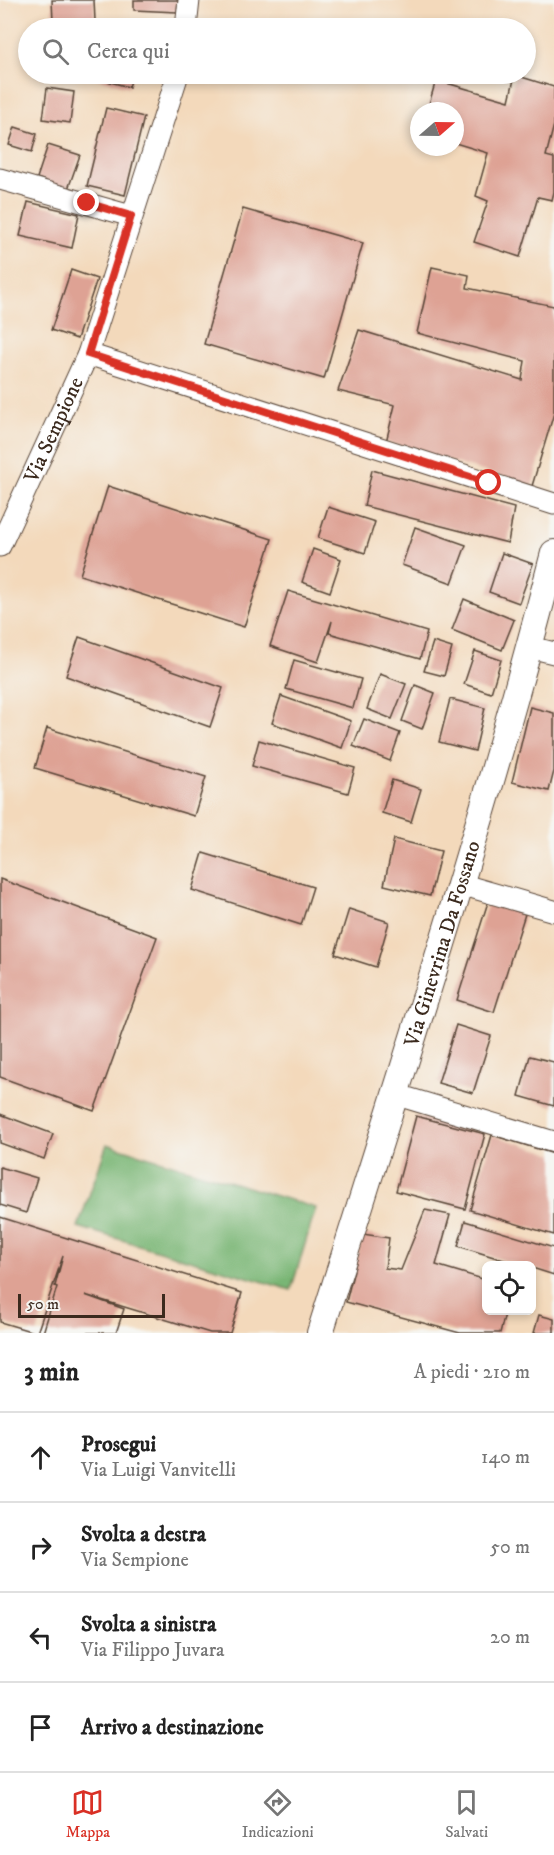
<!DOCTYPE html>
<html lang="it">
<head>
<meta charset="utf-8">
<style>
	:root { --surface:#fff; --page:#f6f6f6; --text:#222; --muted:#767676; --line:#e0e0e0; --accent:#d93025 }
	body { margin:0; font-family:"IM FELL DW Pica",serif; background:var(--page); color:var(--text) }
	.controls { position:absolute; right:18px; bottom:18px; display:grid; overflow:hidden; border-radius:9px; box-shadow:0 3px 9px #0003 }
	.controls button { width:54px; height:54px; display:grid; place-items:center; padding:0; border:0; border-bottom:2px solid var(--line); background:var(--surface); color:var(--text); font:30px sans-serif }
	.compass { position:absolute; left:410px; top:102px; width:54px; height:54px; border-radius:50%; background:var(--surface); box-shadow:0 3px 9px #0003; rotate:70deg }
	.scale { position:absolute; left:18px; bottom:15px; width:147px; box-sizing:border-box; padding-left:6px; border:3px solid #3b2a1e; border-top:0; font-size:16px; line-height:21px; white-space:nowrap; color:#3b2a1e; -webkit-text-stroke:4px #f6f6f2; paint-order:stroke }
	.stop { position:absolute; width:18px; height:18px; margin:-14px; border:4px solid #d93025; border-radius:50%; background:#fff }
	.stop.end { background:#d93025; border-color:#fff; box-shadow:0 2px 6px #0008 }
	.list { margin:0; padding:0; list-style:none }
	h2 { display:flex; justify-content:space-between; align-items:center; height:78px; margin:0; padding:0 24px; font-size:26px }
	h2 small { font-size:20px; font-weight:400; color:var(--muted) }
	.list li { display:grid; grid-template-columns:39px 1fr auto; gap:18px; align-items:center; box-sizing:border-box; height:90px; padding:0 24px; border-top:2px solid var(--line) }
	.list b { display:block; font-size:22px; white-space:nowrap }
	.list p { margin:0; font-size:20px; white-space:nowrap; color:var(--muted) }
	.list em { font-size:20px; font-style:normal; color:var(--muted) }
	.icon { flex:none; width:33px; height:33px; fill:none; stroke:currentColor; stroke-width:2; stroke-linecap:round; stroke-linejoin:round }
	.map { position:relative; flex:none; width:554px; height:1333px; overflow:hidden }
	.search { position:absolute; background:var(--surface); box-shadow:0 3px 9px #0003; left:18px; right:18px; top:18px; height:66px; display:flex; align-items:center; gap:15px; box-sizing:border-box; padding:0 21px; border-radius:33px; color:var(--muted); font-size:22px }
	.sheet { height:438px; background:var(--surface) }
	nav { display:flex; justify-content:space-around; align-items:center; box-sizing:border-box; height:84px; border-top:2px solid var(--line); background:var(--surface); font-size:16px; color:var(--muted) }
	nav a { display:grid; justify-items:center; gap:3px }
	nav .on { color:var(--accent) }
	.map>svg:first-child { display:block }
	.forest { fill:#79b675; stroke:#5a704a; stroke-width:1.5 }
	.building { fill:#dea294 }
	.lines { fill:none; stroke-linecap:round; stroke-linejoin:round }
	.minor-casing { stroke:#574436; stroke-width:23 }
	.tertiary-casing { stroke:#574436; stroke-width:28 }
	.minor { stroke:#fff; stroke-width:21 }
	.tertiary { stroke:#fff; stroke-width:26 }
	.route { stroke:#d93025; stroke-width:8 }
	.labels { text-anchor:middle; stroke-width:4.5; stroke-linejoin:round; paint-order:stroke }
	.street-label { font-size:21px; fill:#3b2a1e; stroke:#f6f6f2 }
</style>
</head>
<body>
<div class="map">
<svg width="554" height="1333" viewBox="0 0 554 1333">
	<rect width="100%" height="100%" fill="#f6f6f2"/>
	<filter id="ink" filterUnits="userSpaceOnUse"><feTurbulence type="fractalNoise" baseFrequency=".0167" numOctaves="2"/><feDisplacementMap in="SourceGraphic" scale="12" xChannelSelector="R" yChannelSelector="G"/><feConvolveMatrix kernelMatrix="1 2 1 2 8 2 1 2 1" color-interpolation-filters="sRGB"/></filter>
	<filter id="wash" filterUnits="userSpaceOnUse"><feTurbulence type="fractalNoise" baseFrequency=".008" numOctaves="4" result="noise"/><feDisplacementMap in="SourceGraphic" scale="24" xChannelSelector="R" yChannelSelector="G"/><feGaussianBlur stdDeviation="1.35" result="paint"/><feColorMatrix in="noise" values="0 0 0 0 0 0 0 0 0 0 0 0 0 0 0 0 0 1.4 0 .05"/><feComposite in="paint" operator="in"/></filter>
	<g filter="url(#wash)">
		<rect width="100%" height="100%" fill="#f3d9bb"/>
		<polygon class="forest" points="107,1144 316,1208 291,1290 78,1227"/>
		<g id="blocks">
			<g class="building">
				<polygon points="52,0 94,0 95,21 53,22"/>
				<polygon points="134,0 178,0 177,12 134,10"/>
				<polygon points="81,74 133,74 129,87"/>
				<polygon points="515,75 554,87 554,125 546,156 554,158 554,192 552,200 538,197 520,257 474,242 488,201 476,196 488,153 455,143 455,111 427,111 436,80 509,101"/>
				<polygon points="47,88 74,92 70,123 43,119"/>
				<polygon points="106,108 144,117 125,195 87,186"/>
				<polygon points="15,127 37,134 32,152 9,145"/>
				<polygon points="48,145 80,155 68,189 37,178"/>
				<polygon points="28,202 79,214 72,248 20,236"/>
				<polygon points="243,209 363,243 324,379 204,344"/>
				<polygon points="432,267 469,275 467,288 554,306 554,413 532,486 386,442 395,405 338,391 359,330 522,380 525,361 417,333"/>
				<polygon points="71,270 97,279 77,339 51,330"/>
				<polygon points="372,470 514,508 508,543 364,506"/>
				<polygon points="108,486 272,539 244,627 80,575"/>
				<polygon points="328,507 375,522 365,553 318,538"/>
				<polygon points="415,527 466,545 452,583 402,565"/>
				<polygon points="313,549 341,559 330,592 302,582"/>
				<polygon points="502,553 533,564 519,603 489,592"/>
				<polygon points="288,591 427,632 420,659 329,633 332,621 318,662 270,646"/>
				<polygon points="464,599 514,620 502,650 452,630"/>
				<polygon points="79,637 223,688 210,727 66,676"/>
				<polygon points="433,642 452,648 444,676 424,671"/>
				<polygon points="475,651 501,660 491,693 464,684"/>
				<polygon points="294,660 361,679 353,708 286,689"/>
				<polygon points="380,674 406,684 392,719 367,709"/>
				<polygon points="415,685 435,693 422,729 402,721"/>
				<polygon points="281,696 351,721 342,748 272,723"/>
				<polygon points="450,699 485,708 475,751 439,742"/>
				<polygon points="530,707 554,713 554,771 549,791 512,782"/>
				<polygon points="364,719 400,733 390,761 353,746"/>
				<polygon points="47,728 206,777 194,816 35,768"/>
				<polygon points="259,740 355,768 348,793 252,766"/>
				<polygon points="392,780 421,789 411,822 382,813"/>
				<polygon points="394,839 441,851 430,896 384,885"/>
				<polygon points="203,853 313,887 301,925 192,890"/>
				<polygon points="0,879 157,937 94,1111 0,1077"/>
				<polygon points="488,902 525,914 494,1012 457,1000"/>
				<polygon points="349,909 389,922 376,967 335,954"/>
				<polygon points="456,1025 491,1036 473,1093 438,1083"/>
				<polygon points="530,1056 554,1062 554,1106 519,1096"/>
				<polygon points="0,1114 53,1134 44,1159 0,1143"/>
				<polygon points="416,1116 485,1134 465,1209 396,1191"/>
				<polygon points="492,1135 554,1154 554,1235 470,1210"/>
				<polygon points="0,1167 37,1178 26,1213 0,1205"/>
				<polygon points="425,1210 450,1215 436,1265 486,1280 486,1310 506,1310 500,1333 460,1333 346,1302 363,1234 389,1238 385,1268 401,1270"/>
				<polygon points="0,1217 242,1293 230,1333 210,1333 85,1295 124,1309 116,1333 43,1333 57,1287 55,1286 63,1256 37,1333 0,1322"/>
				<polygon points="465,1221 554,1248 554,1275 532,1268 532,1266 523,1266 458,1246"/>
				<polygon points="539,1315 554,1319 554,1333 534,1333"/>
			</g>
		</g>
	</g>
	<g filter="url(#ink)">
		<use href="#blocks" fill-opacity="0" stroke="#574436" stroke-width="1.5"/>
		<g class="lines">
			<g class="minor-casing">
				<g id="minor">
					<polyline points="186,28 189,0"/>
					<polyline points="0,179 131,216"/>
					<polyline points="88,354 554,504"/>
					<path id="s1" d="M0 546 88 354 178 74"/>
					<polyline points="530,647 554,653"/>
					<polyline points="460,884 554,911"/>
					<polyline points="394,1094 554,1142"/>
				</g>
			</g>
			<g class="tertiary-casing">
				<g id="tertiary">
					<path id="s2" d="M320 1333C401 1074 486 816 554 553"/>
				</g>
			</g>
			<use href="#minor" class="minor"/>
			<use href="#tertiary" class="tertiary"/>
		</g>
	</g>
	<g class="lines" filter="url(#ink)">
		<polyline class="route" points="87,203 131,216 88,354 489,483"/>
	</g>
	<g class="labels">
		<g class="street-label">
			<text dy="7" stroke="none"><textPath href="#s1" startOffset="128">Via Sempione</textPath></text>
			<text dy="7" stroke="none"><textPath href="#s2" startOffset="408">Via Ginevrina Da Fossano</textPath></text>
		</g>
	</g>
</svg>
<div class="controls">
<button><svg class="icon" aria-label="locate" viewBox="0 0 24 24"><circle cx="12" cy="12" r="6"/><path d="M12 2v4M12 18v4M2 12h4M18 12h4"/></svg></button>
</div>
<svg class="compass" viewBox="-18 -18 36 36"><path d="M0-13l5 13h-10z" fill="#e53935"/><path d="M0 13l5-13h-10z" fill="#767676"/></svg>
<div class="scale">50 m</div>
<div class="stop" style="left:489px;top:483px"></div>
<div class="stop end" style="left:87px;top:203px"></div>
<div class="search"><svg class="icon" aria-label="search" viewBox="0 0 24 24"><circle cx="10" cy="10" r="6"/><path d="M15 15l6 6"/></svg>Cerca qui</div>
</div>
<section class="sheet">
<h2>3 min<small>A piedi · 210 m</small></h2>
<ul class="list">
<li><svg class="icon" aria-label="ahead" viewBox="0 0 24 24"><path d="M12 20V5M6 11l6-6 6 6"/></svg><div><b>Prosegui</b><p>Via Luigi Vanvitelli</p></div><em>140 m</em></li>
<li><svg class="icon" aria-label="right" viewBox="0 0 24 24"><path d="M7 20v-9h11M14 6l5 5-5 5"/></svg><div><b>Svolta a destra</b><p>Via Sempione</p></div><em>50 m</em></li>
<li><svg class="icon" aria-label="left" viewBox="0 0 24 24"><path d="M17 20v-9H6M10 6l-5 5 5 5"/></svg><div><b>Svolta a sinistra</b><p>Via Filippo Juvara</p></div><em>20 m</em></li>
<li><svg class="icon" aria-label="arrive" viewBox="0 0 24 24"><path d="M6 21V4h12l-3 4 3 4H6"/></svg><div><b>Arrivo a destinazione</b></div></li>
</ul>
</section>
<nav>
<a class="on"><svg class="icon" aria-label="map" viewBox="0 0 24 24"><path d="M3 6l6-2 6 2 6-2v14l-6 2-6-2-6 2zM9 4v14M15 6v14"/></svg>Mappa</a>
<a><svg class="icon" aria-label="directions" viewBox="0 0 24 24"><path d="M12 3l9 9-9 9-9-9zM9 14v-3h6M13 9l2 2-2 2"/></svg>Indicazioni</a>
<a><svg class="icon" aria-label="saved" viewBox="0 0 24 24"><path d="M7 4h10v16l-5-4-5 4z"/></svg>Salvati</a>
</nav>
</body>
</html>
